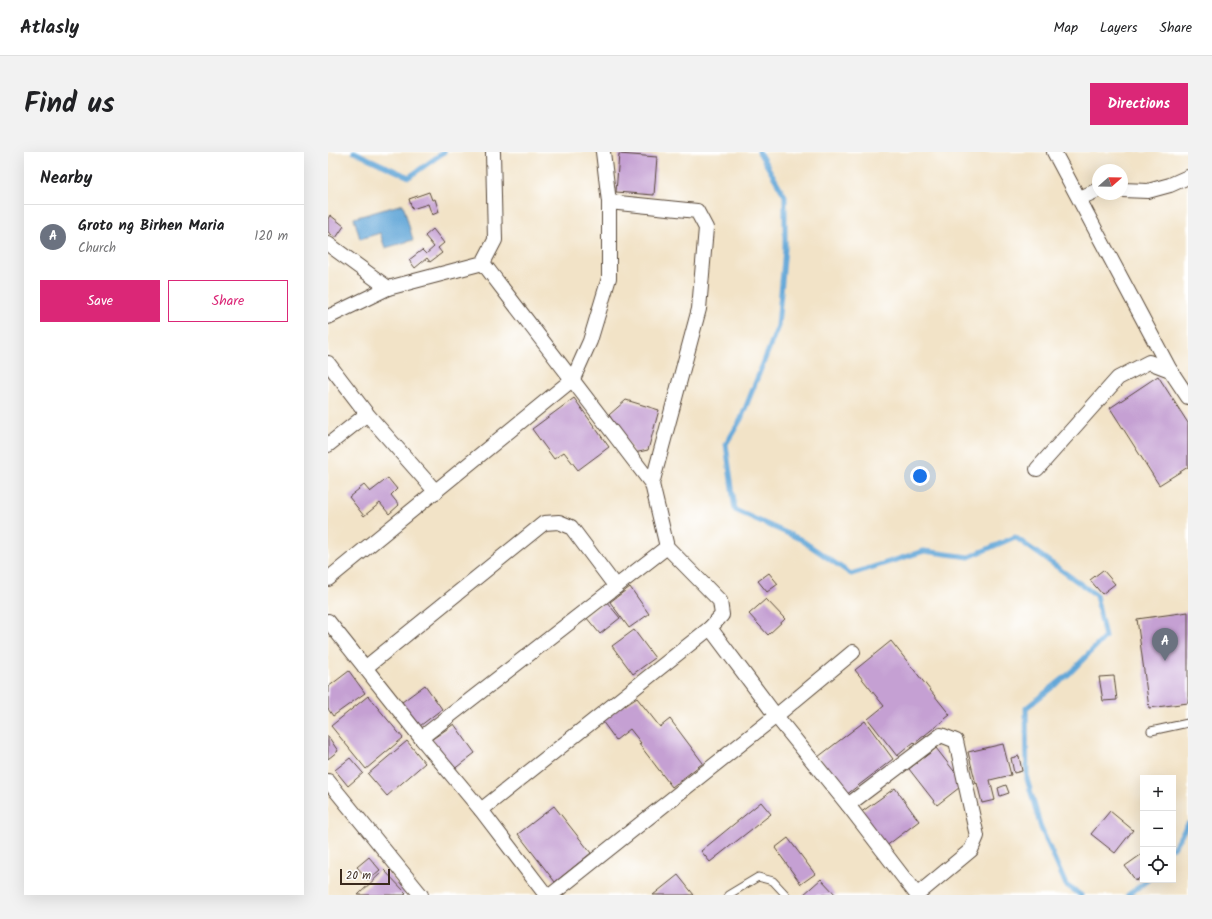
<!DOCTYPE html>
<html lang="en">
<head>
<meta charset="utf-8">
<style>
	:root { --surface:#fff; --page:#f2f2f2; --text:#202124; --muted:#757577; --line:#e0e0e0; --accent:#db2777 }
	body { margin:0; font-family:Kalam,sans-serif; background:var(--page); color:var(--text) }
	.controls { position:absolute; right:12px; bottom:12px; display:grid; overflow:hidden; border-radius:0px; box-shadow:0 4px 16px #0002 }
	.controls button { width:36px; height:36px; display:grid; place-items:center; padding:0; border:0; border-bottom:1px solid var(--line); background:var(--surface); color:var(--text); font:20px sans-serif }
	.compass { position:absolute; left:764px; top:12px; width:36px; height:36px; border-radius:50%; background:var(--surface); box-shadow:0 4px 16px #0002; rotate:70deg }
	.scale { position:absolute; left:12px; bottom:10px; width:50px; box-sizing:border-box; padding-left:4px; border:2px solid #3b2a1e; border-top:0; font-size:11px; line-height:14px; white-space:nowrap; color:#3b2a1e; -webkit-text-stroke:3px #fff; paint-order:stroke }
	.you { position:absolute; left:592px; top:324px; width:14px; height:14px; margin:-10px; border:3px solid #fff; border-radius:50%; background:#1a73e8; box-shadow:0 0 0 6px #1a73e833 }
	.badge { display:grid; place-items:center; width:26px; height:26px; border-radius:50%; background:var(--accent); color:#fff; font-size:13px; font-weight:700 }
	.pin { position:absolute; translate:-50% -33px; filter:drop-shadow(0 1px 2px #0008) }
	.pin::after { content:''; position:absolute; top:21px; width:14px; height:12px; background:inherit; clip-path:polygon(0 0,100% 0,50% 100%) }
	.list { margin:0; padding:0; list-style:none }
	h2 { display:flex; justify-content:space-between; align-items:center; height:52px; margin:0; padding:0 16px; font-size:17px }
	h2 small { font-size:13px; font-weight:400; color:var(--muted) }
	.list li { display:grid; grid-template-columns:26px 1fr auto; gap:12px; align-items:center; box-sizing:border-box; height:64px; padding:0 16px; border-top:1px solid var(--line) }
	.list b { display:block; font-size:15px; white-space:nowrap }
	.list p { margin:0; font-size:13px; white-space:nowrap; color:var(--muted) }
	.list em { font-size:13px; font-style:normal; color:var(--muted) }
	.actions { display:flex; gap:8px; padding:12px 16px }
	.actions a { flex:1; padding:9px 0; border:1px solid var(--accent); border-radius:0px; text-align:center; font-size:14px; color:var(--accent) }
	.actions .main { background:var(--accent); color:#fff }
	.icon { flex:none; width:22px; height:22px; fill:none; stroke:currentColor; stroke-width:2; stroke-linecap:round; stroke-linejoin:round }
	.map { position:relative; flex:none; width:860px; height:743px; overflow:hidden; border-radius:0px }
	header { display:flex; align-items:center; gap:24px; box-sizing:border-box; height:56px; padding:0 20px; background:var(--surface); border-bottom:1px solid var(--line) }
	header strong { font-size:19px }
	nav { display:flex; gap:22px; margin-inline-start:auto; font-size:14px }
	.intro { display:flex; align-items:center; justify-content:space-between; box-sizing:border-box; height:96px; padding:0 24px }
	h1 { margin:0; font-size:28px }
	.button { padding:10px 18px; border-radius:0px; background:var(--accent); color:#fff; font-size:14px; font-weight:700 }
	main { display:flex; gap:24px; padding:0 24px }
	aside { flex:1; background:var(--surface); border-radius:0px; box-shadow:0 4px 16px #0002 }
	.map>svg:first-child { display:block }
	.water { fill:#63a7d8; stroke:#4f687b }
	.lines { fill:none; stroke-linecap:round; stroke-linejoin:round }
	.stream { stroke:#63a7d8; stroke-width:5 }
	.building { fill:#c5a0d3 }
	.service-casing { stroke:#564637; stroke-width:9 }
	.minor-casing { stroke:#564637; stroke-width:16 }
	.service { stroke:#fff; stroke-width:7 }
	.minor { stroke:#fff; stroke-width:14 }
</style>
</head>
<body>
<header>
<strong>Atlasly</strong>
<nav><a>Map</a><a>Layers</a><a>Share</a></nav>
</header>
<div class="intro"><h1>Find us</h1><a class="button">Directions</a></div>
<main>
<aside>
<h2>Nearby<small></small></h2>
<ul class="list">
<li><span class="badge" style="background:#6b7280">A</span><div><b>Groto ng Birhen Maria</b><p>Church</p></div><em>120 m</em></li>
</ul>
<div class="actions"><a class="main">Save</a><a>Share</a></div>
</aside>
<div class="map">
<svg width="860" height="743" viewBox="0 0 860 743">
	<rect width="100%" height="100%" fill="#fff"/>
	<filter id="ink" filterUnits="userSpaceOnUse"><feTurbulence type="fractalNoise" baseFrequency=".025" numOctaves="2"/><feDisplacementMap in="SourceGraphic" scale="8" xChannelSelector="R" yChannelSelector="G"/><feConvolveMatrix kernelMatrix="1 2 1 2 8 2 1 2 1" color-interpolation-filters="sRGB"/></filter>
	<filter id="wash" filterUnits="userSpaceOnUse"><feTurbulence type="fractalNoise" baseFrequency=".012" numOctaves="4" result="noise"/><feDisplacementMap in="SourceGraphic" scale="16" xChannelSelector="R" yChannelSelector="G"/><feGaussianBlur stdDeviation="0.9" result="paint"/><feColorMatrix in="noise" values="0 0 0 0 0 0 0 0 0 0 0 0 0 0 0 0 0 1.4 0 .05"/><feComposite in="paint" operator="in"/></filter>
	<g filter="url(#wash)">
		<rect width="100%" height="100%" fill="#f2e3c7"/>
		<polygon class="water" points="75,52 85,88 57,96 52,81 32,87 26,66"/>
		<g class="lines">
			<g class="stream">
				<polyline points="26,0 81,25 116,0"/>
				<polyline points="431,0 457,44 457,96 450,174 413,267 398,292 407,358 472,387 523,422 596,399 641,405 687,385 768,443 777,485 741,522 698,556 699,627 713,676 738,733 753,743"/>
				<polyline points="845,696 860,672"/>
				<polyline points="800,743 820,728"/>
			</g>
		</g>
		<g id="blocks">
			<g class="building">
				<polygon points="291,2 329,5 326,43 288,40"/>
				<polygon points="101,40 104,48 107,47 111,60 104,63 100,52 84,57 81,47"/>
				<polygon points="2,63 16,74 8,86 0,80 0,67"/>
				<polygon points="105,77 116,91 110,96 114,101 102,110 99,106 87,116 81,108 94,98 98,102 106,95 97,84"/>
				<polygon points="830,224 860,271 860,315 831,333 782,256"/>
				<polygon points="246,246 281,295 250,318 236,300 226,307 204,277"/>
				<polygon points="298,248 331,258 320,298 306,301 281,263"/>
				<polygon points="60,326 69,337 63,343 71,353 61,362 52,351 36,364 21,345 36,333 42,340"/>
				<polygon points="775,418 787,432 774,442 762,428"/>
				<polygon points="441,421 450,432 439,440 430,429"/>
				<polygon points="302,435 321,462 301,476 282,450"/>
				<polygon points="438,447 457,467 440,483 421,462"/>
				<polygon points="278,449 292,466 272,482 258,465"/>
				<polygon points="860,460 860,551 821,556 809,467"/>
				<polygon points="306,478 327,506 305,522 284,494"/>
				<polygon points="563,489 622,563 587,591 586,590 569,604 540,567 556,554 527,518"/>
				<polygon points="21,519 37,541 5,564 0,557 0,535"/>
				<polygon points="786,524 789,548 775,549 771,525"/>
				<polygon points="97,533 114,557 88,577 70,553"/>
				<polygon points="40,544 75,586 38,617 3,574"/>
				<polygon points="309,546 332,575 342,567 375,611 344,635 311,592 313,591 302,577 288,588 274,569 296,552 297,554"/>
				<polygon points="537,569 565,607 518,643 490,605"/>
				<polygon points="126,572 147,601 125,618 103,588"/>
				<polygon points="0,584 10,599 0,607"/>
				<polygon points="79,589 97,611 59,644 40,622"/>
				<polygon points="675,592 683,623 662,628 667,648 654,651 649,631 648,632 640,600"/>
				<polygon points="608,596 636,632 609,653 581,617"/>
				<polygon points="691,604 694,619 686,621 683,606"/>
				<polygon points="22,606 35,621 20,634 7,618"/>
				<polygon points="678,633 681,641 672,644 670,636"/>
				<polygon points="567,636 591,669 557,695 532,661"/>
				<polygon points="433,650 443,662 382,710 373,699"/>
				<polygon points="226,654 263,701 227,730 190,682"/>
				<polygon points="782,659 805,678 787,701 763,682"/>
				<polygon points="460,686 487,722 473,732 447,696"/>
				<polygon points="814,702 815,703 815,723 808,729 797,714"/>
				<polygon points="41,705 52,718 40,728 29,715"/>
				<polygon points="56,718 78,741 76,743 30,743"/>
				<polygon points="350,723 366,743 325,743"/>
				<polygon points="493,727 508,743 475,743"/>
			</g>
		</g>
	</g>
	<g filter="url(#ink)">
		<use href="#blocks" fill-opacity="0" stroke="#564637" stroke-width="1"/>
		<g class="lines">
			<g class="service-casing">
				<g id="service">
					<polyline points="823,579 860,571"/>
					<polyline points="400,743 430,725 445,729 458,743"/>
				</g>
			</g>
			<g class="minor-casing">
				<g id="minor">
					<polyline points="726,0 842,218"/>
					<polyline points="794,38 820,39 842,33 860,25"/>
					<polyline points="752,46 770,38"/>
					<polyline points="281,50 369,59 378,76 371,157 324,332"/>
					<polyline points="0,92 60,136"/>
					<polyline points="0,165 60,136 155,111 167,88 165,0"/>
					<polyline points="0,211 39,262 108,340"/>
					<polyline points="0,293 39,262"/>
					<polyline points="709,317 790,226 821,210 842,218 860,245"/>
					<polyline points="0,427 245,227 262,189 281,126 281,50 275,0"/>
					<polyline points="0,469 93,586 153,658 218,743"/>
					<polyline points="382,476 448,564 520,653 589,743"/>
					<polyline points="37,516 216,371 231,370 243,375 288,435"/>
					<polyline points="93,586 339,395"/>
					<polyline points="0,629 93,743"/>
					<polyline points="520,653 613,583 628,589 649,684 643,698 589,743"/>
					<polyline points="153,658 382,476 394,463 392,449 339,395 324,332 155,111"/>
					<polyline points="223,743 448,564 525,500"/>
				</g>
			</g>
			<use href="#service" class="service"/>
			<use href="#minor" class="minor"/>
		</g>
	</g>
</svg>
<div class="controls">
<button>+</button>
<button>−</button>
<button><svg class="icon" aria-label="locate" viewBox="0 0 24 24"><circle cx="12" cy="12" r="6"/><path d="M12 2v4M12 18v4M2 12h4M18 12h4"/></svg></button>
</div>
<svg class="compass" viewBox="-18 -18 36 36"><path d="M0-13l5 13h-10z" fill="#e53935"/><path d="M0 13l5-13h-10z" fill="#757577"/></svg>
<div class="scale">20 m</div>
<div class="you"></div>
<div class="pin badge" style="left:837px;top:509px;background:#6b7280">A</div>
</div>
</main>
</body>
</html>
